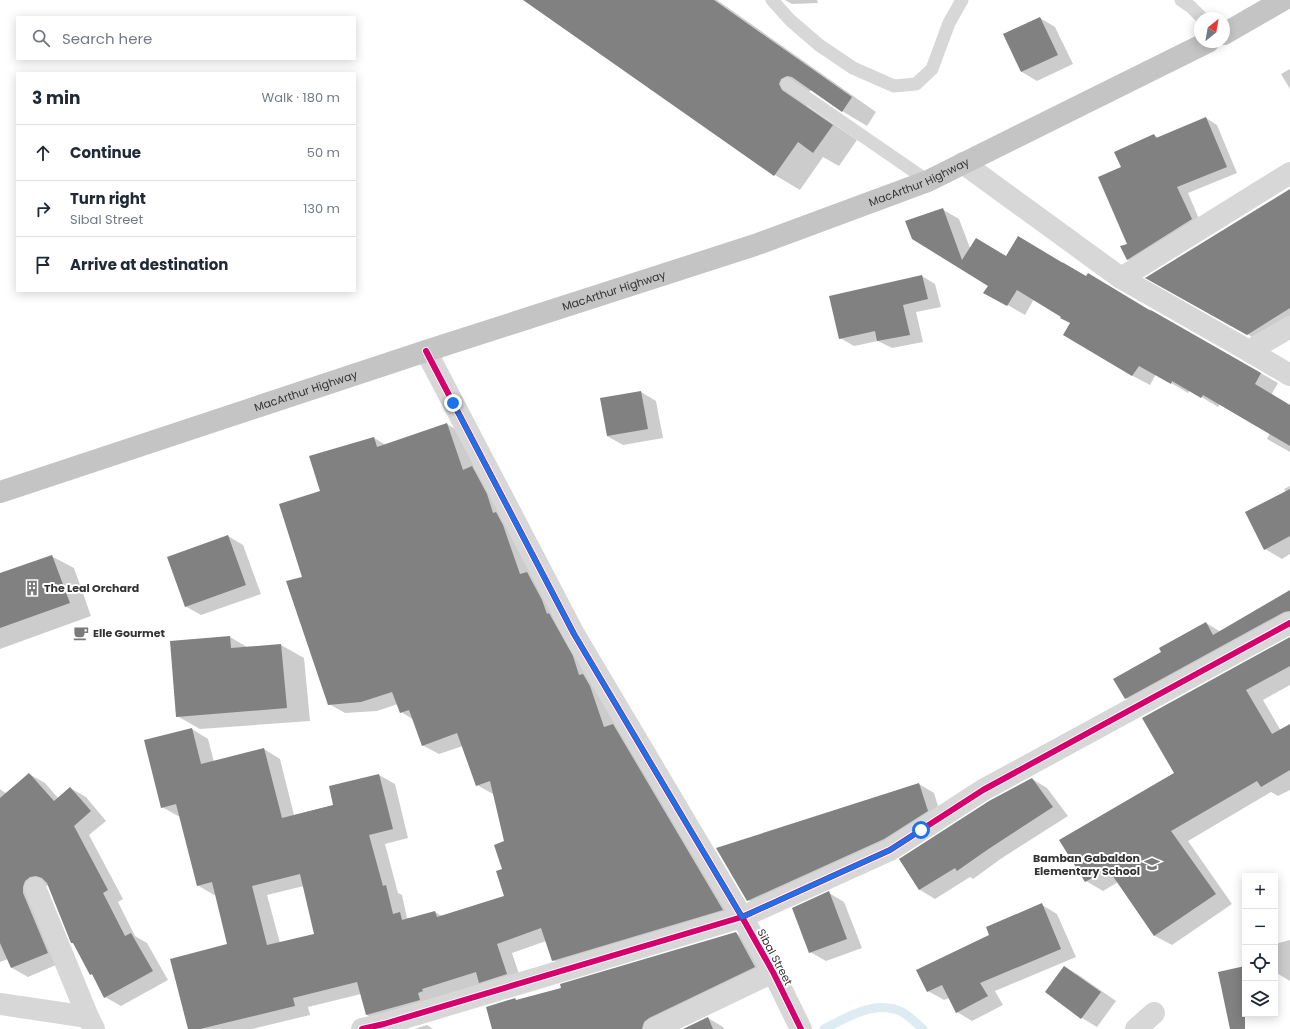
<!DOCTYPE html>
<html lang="en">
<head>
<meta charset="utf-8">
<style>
	:root { --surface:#fff; --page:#f2f2f3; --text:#1f2937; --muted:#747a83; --line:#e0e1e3 }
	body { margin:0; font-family:Poppins,sans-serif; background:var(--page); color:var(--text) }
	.controls { position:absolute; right:12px; bottom:12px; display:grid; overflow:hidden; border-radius:0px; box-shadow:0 2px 10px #0003 }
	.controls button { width:36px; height:36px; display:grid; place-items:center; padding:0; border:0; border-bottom:1px solid var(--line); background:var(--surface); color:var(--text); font:20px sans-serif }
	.compass { position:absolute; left:1194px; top:12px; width:36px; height:36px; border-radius:50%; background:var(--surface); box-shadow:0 2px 10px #0003; rotate:31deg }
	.stop { position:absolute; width:12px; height:12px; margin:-9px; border:3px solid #1a73e8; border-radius:50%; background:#fff }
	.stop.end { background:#1a73e8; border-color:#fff; box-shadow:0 1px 4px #0008 }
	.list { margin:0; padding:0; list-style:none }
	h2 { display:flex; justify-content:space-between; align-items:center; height:52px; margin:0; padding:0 16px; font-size:17px }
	h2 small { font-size:13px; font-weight:400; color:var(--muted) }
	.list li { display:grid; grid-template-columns:26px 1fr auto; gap:12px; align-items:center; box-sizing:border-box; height:56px; padding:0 16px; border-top:1px solid var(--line) }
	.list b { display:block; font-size:15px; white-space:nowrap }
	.list p { margin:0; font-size:13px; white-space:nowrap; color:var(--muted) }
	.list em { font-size:13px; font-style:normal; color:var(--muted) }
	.icon { flex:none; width:22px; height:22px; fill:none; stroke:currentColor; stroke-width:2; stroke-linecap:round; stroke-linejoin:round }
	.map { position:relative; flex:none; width:1290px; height:1029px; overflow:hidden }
	.search { position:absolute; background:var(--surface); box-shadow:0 2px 10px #0003; left:16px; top:16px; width:340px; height:44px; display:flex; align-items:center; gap:10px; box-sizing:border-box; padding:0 14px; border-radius:0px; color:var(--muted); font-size:15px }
	.panel { position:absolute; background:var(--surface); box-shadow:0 2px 10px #0003; left:16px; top:72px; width:340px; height:220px; border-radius:0px }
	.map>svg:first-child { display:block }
	.shadow { fill:#0003; fill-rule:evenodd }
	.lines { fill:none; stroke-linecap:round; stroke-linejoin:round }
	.stream { stroke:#ddebf3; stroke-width:9 }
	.building { fill:#818181; fill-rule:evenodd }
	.lane { stroke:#d7d7d7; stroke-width:13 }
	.street { stroke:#d7d7d7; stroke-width:22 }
	.highway { stroke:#c4c4c4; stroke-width:22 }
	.cycleway-casing { stroke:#fff; stroke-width:8 }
	.cycleway { stroke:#d6006c; stroke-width:6 }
	.route { stroke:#1a73e8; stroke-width:5 }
	.labels { text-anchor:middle; stroke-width:4; stroke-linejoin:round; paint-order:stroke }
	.street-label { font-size:11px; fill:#333; stroke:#fff }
	.poi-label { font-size:11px; font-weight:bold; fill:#333; stroke:#fff; text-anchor:start }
</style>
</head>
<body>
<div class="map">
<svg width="1290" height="1029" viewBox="0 0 1290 1029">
	<rect width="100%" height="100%" fill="#fff"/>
	<g class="shadow">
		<polygon points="528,0 717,0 876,112 867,126 842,111 812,90 806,93 804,99 807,106 857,140 839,166 823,157 800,190 775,175 527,1"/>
		<polygon points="785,0 817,0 818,3 792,4"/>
		<polygon points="1040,18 1055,27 1073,64 1037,81 1022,72 1004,34"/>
		<polygon points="1290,69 1290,89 1281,74"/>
		<polygon points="1206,118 1217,125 1237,173 1188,193 1202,226 1139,265 1127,259 1128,244 1122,168 1154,135 1159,138"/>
		<polygon points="1290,189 1290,326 1263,343 1147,278 1281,196 1281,195"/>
		<polygon points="942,209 959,219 970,248 1087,277 1153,313 1152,311 1278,383 1271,395 1290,406 1290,452 1267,439 1270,433 1220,404 1218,407 1190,390 1188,393 1156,374 1150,385 1133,376 1064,334 1071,323 1034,299 1025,315 985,292 989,285 913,238"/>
		<polygon points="922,276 935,284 941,307 916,312 923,342 892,348 878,341 854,346 840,338"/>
		<polygon points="641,392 656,401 663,438 623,445 607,436"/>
		<path d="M447 424 463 434 475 469 488 477 738 919 569 969 553 960 546 941 512 953 522 983 383 1024 367 1015 361 994 308 1007 310 1015 252 1029H189L228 945 216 894 214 895 197 885 180 816H178L162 807 192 729 208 739 214 762 264 749 280 759 294 815 335 805 379 775 395 784 408 838 385 844 398 893 402 895 407 918 410 919 435 912 442 916 505 896 504 870 505 842 494 794H493L477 785 463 746 439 754 422 745 414 720 401 712 398 704 377 711 345 713 329 704 303 577 321 492 374 438 386 445ZM304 886 316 934 280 943 267 895Z"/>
		<polygon points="1290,486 1290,554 1282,559 1265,549 1286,492 1284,489"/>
		<polygon points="228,536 243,545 261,594 201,615 185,606"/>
		<polygon points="51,556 74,568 91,616 0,649 0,574"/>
		<polygon points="1290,592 1290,627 1143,708 1126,698 1163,652 1206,623 1221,632"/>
		<polygon points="230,637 247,647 281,645 304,658 310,721 200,729 177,716"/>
		<polygon points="1290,638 1290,685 1263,700 1281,731 1290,725 1290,790 1278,796 1271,792 1188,841 1232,904 1172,945 1155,936 1118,882 1103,891 1086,881 1175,773 1144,718"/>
		<polygon points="29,774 45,783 58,798 70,788 86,797 106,821 89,835 123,899 118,902 135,936 147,943 168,980 121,1006 105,997 94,976 91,974 75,944 72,943 48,885 41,889 63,962 28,977 12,968 8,959 0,962 0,789 7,794"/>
		<polygon points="1032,779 1047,788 1068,816 1002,858 973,879 970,877 935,899 920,890 900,859"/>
		<polygon points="919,784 934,793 942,819 763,909 748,900"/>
		<polygon points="829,893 844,902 862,948 826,961 810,952"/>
		<polygon points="1042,905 1057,914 1076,957 995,991 1003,1005 972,1021 957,1012 949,998 944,1000 928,991 990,935"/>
		<polygon points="736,933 751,942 770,975 661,1029 493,1029 515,999 518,1001 562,988"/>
		<polygon points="1290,940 1290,981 1275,972 1275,944"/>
		<polygon points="1065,967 1080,976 1116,1001 1097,1027 1082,1018"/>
		<polygon points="708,1018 723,1027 724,1029 685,1029"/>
		<polygon points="427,1025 433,1029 414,1029"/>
	</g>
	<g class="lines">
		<path class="stream" d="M824 1029C848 1017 877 998 904 1013 910 1017 917 1024 923 1029"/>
	</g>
	<g class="building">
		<polygon points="523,0 714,0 852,97 842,112 792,77 787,76 781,79 779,84 782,90 833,125 813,153 798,142 774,176"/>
		<polygon points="1040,17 1058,55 1021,72 1003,34"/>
		<polygon points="1206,117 1227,167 1177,187 1192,219 1127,260 1120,246 1127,244 1098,177 1121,167 1114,152 1154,134 1156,138"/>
		<polygon points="1290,189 1290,308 1247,335 1145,278"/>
		<polygon points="943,208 962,260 976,238 1006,256 1018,236 1063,263 1062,262 1086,276 1088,273 1151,311 1149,309 1261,373 1255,384 1290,405 1290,446 1203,395 1201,398 1172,381 1171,384 1139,366 1132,376 1063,335 1070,323 1060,318 1061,317 1017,290 1007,306 983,293 988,286 912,239 905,221"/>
		<polygon points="922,275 928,299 903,305 910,335 877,341 875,331 839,339 829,296"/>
		<polygon points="641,391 648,429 607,436 600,398"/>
		<path d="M447 423 463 470 472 466 487 494 493 513 496 512 503 525 520 574 527 572 542 600 547 614 549 613 573 656 579 675 583 674 590 686 604 727 613 724 723 910 552 961 541 928 497 944 507 974 479 983 476 972 422 989 423 991 418 993 420 1000 366 1015 357 982 293 998 295 1006 200 1029H188L170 959 227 944 212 882 197 886 176 804 161 808 144 740 192 728 201 764 264 748 282 818 333 805 329 786 379 774 393 829 369 835 383 886 386 885 393 914 400 912 402 920 435 911 437 917 504 896 496 871 502 869 494 845 504 841 490 781 476 786 457 733 422 746 409 710 400 713 392 692 361 702 328 705 286 581 302 577 279 504 320 491 309 456 374 437 377 447ZM300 874 314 934 267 945 252 886Z"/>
		<polygon points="1290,489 1290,536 1264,550 1245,512"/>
		<polygon points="228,535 246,585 185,607 167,557"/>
		<polygon points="52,555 70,603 0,628 0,573"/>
		<polygon points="1290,590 1290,611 1284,612 1125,699 1113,679 1161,652 1159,648 1206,622 1213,635"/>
		<polygon points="230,636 231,648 281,644 287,708 176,717 170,641"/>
		<polygon points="1290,637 1290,666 1246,690 1272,734 1290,724 1290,770 1261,787 1257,781 1171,831 1216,894 1154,936 1108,869 1085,882 1059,840 1174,773 1142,718"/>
		<polygon points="29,773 54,801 70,787 91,811 74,826 108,890 103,893 125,936 131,933 153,971 104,998 92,974 90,975 73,943 71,943 47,883 42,878 36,876 30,877 25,881 23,887 23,893 48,953 11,968 0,943 0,798"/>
		<polygon points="1032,778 1053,807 987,850 957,871 955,868 919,890 899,859 989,801"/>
		<polygon points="919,783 928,811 884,839 747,901 716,848"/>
		<polygon points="829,891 847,939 809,953 792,908"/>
		<polygon points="1042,903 1061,949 980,983 988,996 956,1013 942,985 927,992 916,970 989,935 986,927"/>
		<polygon points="736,932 755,967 649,1018 644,1022 642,1029 492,1029 486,1007 515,998 516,1000 561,988 560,984"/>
		<polygon points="1064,966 1101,992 1081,1019 1045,992"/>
		<polygon points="1245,966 1245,1029 1230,1029 1218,972"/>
		<polygon points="708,1017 713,1029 683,1029"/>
	</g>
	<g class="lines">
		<g class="lane">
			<polyline points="772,0 790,20 819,45 853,68 894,86 916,84 932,69 949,23 962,0"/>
			<polyline points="1181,0 1191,7 1202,18"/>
			<polyline points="787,84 928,181"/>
		</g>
		<g class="street">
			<polyline points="963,163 1121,278 1249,351"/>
			<polyline points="1121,278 1290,173"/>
			<polyline points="1290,327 1249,351 1290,375"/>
			<polyline points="426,351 574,634 742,917 773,972 801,1029"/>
			<polyline points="35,888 88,1017 94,1029"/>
			<polyline points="0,1004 88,1017"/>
			<polyline points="362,1029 384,1024 742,917 890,850 983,790 1290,623"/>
			<polyline points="654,1029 773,972"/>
			<polyline points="1136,1029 1154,1013"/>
		</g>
		<g class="highway">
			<polyline points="1224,34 1283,0"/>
			<path id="s1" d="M0 492 426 351 755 245 928 181 1208 42"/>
		</g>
		<g class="cycleway-casing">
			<g id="cycleway">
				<polyline points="426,351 574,634 742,917 773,972 801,1029"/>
				<polyline points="362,1029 384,1024 742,917 890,850 983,790 1290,623"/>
			</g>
		</g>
		<use href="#cycleway" class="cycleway"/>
	</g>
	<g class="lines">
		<polyline class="route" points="453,403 574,634 742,917 890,850 921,830"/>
	</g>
	<defs>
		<g id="building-bare" transform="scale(1.2)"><path d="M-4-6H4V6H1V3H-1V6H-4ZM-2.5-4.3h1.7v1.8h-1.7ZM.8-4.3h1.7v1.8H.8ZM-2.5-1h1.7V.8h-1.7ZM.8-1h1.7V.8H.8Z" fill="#7a7a7a" stroke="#fff" stroke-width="2.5" paint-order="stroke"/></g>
		<g id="cafe-bare" transform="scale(1.2)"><path d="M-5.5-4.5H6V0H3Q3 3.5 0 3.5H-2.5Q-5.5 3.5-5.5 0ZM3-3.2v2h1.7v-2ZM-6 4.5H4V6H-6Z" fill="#7a7a7a" stroke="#fff" stroke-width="2.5" paint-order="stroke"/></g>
		<g id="school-bare" transform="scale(1.2)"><path d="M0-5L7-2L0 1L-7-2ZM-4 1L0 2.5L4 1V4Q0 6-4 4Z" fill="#7a7a7a" stroke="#fff" stroke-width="2.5" paint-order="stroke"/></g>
	</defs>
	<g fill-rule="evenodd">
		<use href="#building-bare" x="32" y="588"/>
		<use href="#cafe-bare" x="81" y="633"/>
		<use href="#school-bare" x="1152" y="864"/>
	</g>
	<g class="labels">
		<g class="street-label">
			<text dy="4" stroke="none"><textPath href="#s1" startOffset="970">MacArthur Highway</textPath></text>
			<text dy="4" stroke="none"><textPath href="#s1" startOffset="646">MacArthur Highway</textPath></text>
			<text dy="4" stroke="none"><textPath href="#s1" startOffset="322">MacArthur Highway</textPath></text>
			<text transform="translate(775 957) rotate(62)" y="4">Sibal Street</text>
		</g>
		<g class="poi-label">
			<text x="44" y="592">The Leal Orchard</text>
			<text x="93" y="637">Elle Gourmet</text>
			<text x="1140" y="862" text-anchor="end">Bamban Gabaldon<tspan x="1140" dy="13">Elementary School</tspan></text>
		</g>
	</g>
</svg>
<div class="controls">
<button>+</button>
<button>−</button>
<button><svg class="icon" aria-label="locate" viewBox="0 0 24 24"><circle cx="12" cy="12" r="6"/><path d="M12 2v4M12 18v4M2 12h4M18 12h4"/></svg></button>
<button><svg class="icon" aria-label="layers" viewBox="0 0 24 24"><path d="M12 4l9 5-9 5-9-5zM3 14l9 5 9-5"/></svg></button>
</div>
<svg class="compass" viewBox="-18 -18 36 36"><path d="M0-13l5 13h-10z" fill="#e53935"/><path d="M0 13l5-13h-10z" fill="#747a83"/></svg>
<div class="stop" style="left:921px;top:830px"></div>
<div class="stop end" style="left:453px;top:403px"></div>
<div class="search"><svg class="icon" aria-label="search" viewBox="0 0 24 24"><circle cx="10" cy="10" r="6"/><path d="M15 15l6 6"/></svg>Search here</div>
<section class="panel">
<h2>3 min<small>Walk · 180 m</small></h2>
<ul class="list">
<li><svg class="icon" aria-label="ahead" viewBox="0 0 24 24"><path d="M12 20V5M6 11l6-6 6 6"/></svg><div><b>Continue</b></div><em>50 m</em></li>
<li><svg class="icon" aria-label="right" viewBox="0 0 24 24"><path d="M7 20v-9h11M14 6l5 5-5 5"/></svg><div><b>Turn right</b><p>Sibal Street</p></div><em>130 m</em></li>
<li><svg class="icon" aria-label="arrive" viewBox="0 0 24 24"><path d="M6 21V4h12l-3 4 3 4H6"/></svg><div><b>Arrive at destination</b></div></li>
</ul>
</section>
</div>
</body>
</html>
